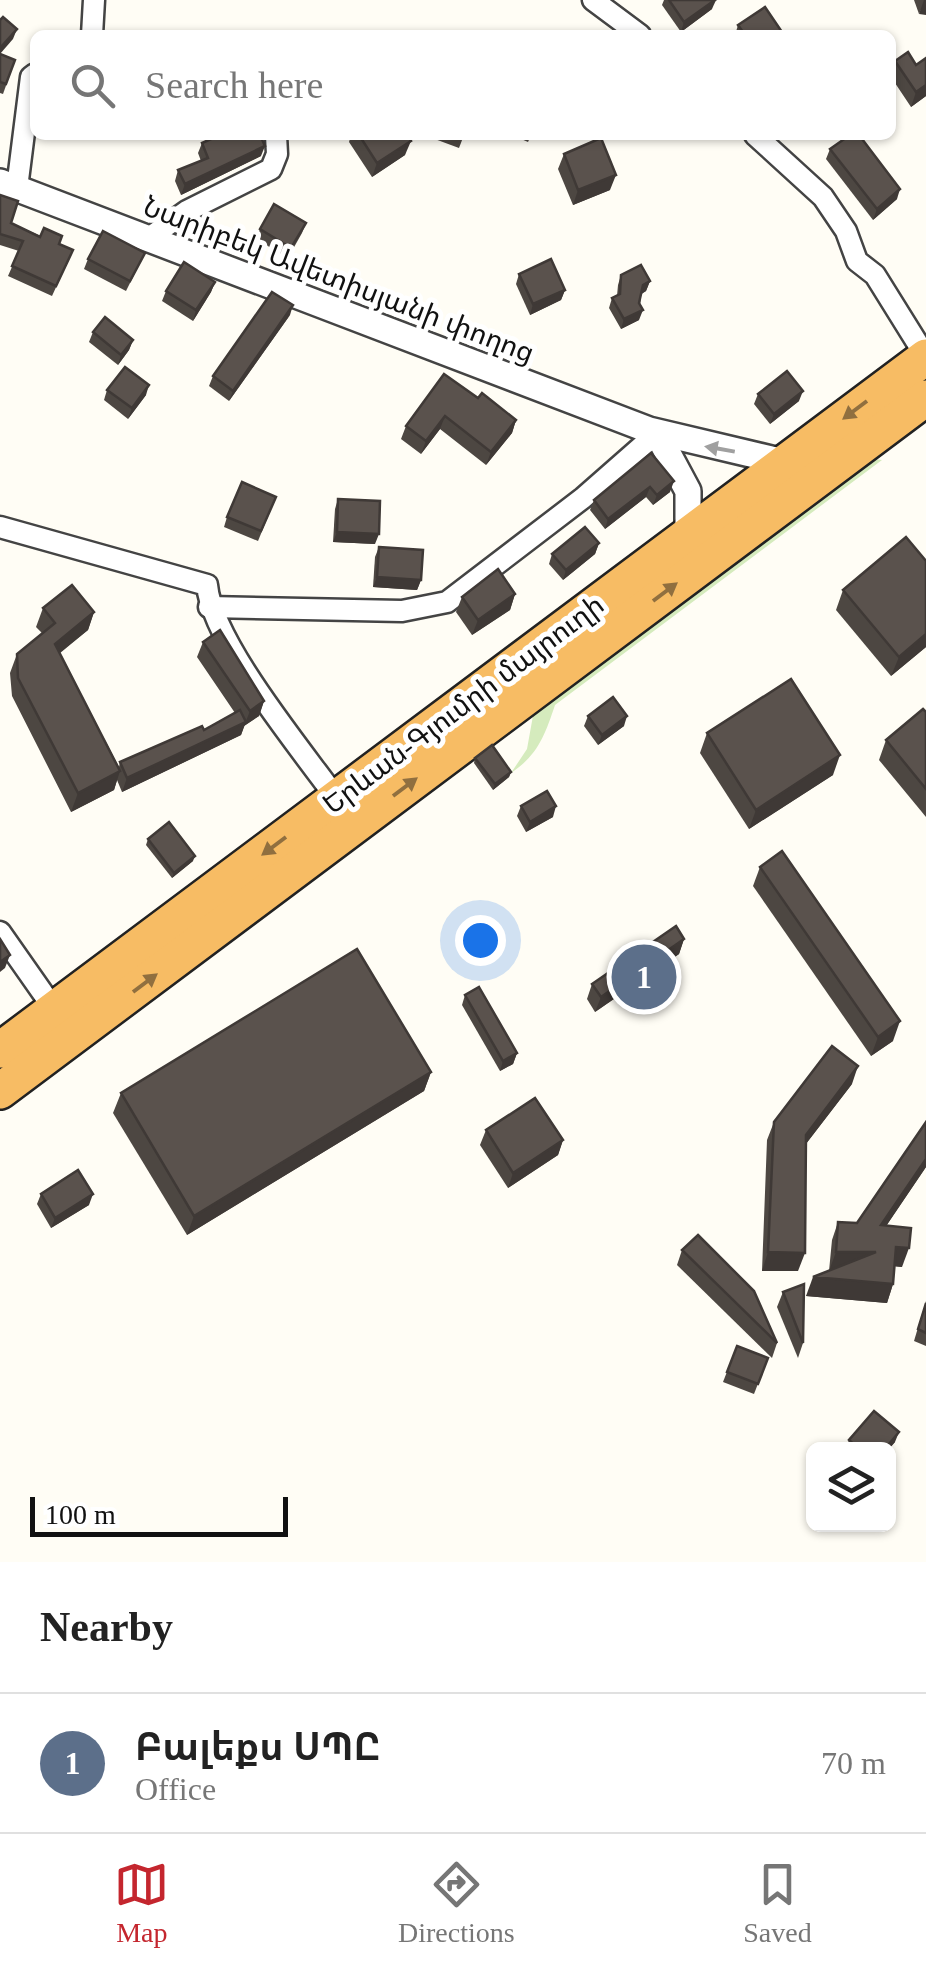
<!DOCTYPE html>
<html lang="en">
<head>
<meta charset="utf-8">
<style>
	:root { --surface:#fff; --page:#f6f6f6; --text:#222; --muted:#767676; --line:#e0e0e0; --accent:#c4262e }
	body { margin:0; font-family:"Times New Roman","Noto Sans Armenian",serif; background:var(--page); color:var(--text) }
	.controls { position:absolute; right:30px; bottom:30px; display:grid; overflow:hidden; border-radius:15px; box-shadow:0 2px 8px #0004 }
	.controls button { width:90px; height:90px; display:grid; place-items:center; padding:0; border:0; border-bottom:2px solid var(--line); background:var(--surface); color:var(--text); font:50px sans-serif }
	.scale { position:absolute; left:30px; bottom:25px; width:258px; box-sizing:border-box; padding-left:10px; border:5px solid #111; border-top:0; font-size:28px; line-height:35px; white-space:nowrap; color:#111; -webkit-text-stroke:8px #fff; paint-order:stroke }
	.you { position:absolute; left:480px; top:940px; width:35px; height:35px; margin:-25px; border:8px solid #fff; border-radius:50%; background:#1a73e8; box-shadow:0 0 0 15px #1a73e833 }
	.badge { display:grid; place-items:center; width:65px; height:65px; border-radius:50%; background:var(--accent); color:#fff; font-size:32px; font-weight:700 }
	.pin { position:absolute; translate:-50% -50%; border:5px solid #fff; box-shadow:0 2px 10px #0006 }
	.list { margin:0; padding:0; list-style:none }
	h2 { display:flex; justify-content:space-between; align-items:center; height:130px; margin:0; padding:0 40px; font-size:42px }
	h2 small { font-size:32px; font-weight:400; color:var(--muted) }
	.list li { display:grid; grid-template-columns:65px 1fr auto; gap:30px; align-items:center; box-sizing:border-box; height:140px; padding:0 40px; border-top:2px solid var(--line) }
	.list b { display:block; font-size:38px; white-space:nowrap }
	.list p { margin:0; font-size:32px; white-space:nowrap; color:var(--muted) }
	.list em { font-size:32px; font-style:normal; color:var(--muted) }
	.icon { flex:none; width:55px; height:55px; fill:none; stroke:currentColor; stroke-width:2; stroke-linecap:round; stroke-linejoin:round }
	.map { position:relative; flex:none; width:926px; height:1562px; overflow:hidden }
	.search { position:absolute; background:var(--surface); box-shadow:0 2px 8px #0004; left:30px; right:30px; top:30px; height:110px; display:flex; align-items:center; gap:25px; box-sizing:border-box; padding:0 35px; border-radius:15px; color:var(--muted); font-size:38px }
	.sheet { height:270px; background:var(--surface) }
	nav { display:flex; justify-content:space-around; align-items:center; box-sizing:border-box; height:140px; border-top:2px solid var(--line); background:var(--surface); font-size:28px; color:var(--muted) }
	nav a { display:grid; justify-items:center; gap:5px }
	nav .on { color:var(--accent) }
	.map>svg:first-child { display:block }
	.green { fill:#d5ebbd }
	.lines { fill:none; stroke-linecap:round; stroke-linejoin:round }
	.minor-casing { stroke:#444; stroke-width:25 }
	.tertiary-casing { stroke:#444; stroke-width:30 }
	.trunk-casing { stroke:#222; stroke-width:40 }
	.minor { stroke:#fff; stroke-width:20 }
	.tertiary { stroke:#fff; stroke-width:25 }
	.trunk { stroke:#f7bc64; stroke-width:35 }
	.wall { fill:#4d4742 }
	.shaded-wall { fill:#3f3936 }
	.building { fill:#5a524d; stroke:#3f3936; stroke-width:2.5 }
	.oneway { fill:#906f3f }
	.oneway2 { fill:#a0a0a0 }
	.labels { text-anchor:middle; stroke-width:10; stroke-linejoin:round; paint-order:stroke }
	.street-label { font-size:28px; fill:#111; stroke:#fff }
</style>
</head>
<body>
<div class="map">
<svg width="926" height="1562" viewBox="0 0 926 1562">
	<rect width="100%" height="100%" fill="#fffdf5"/>
	<path class="green" d="M873 459 882 460 555 705C545 735 538 755 511 773L527 749 536 699Z"/>
	<g class="lines">
		<g class="minor-casing">
			<g id="minor">
				<polyline points="593,0 640,35"/>
				<polyline points="92,35 94,0"/>
				<polyline points="755,135 823,197 846,231 857,261 875,275 926,357"/>
				<polyline points="17,188 31,77 35,74"/>
				<polyline points="149,238 187,211 271,169 277,154 276,135"/>
				<path d="M0 527 207 585C212 642 301 749 337 799"/>
				<polyline points="209,607 402,611 447,602 583,498 657,433"/>
				<polyline points="0,932 54,1009"/>
			</g>
		</g>
		<g class="tertiary-casing">
			<g id="tertiary">
				<polyline points="0,182 649,430 784,462"/>
				<polyline points="657,433 688,491 688,536"/>
			</g>
		</g>
		<g class="trunk-casing">
			<g id="trunk">
				<polyline points="0,1050 926,357"/>
				<polyline points="0,1091 926,398"/>
			</g>
		</g>
		<use href="#minor" class="minor"/>
		<use href="#tertiary" class="tertiary"/>
		<use href="#trunk" class="trunk"/>
	</g>
	<g class="wall">
		<polygon points="664,0 669,0 712,9 681,32 662,5"/>
		<polygon points="914,0 926,0 919,14"/>
		<polygon points="738,25 784,35 735,35"/>
		<polygon points="0,54 15,60 3,94 0,93"/>
		<polygon points="926,58 926,96 911,107 891,77 891,73 895,61 916,65"/>
		<polygon points="351,135 407,135 405,155 372,177 349,142"/>
		<polygon points="433,135 464,135 459,148 432,138"/>
		<polygon points="512,135 531,135 528,142"/>
		<polygon points="202,143 261,156 181,195 175,181 178,170 201,161 198,153"/>
		<polygon points="830,149 897,199 873,220 826,159"/>
		<polygon points="564,154 610,190 573,205 558,169"/>
		<polygon points="0,195 11,223 73,250 52,296 8,276 19,251 0,245"/>
		<polygon points="306,223 302,233 288,258 256,239 260,229"/>
		<polygon points="145,253 126,291 84,269 88,259"/>
		<polygon points="519,274 565,290 561,300 530,315 516,284"/>
		<polygon points="621,275 650,281 646,291 641,294 639,320 621,329 609,308 612,298 617,296 618,285"/>
		<polygon points="215,282 211,292 193,321 162,301 166,291"/>
		<polygon points="290,315 229,401 209,386 213,376"/>
		<polygon points="93,332 133,340 129,350 118,365 89,342"/>
		<polygon points="107,390 146,395 128,419 104,400"/>
		<polygon points="758,394 799,401 770,424 754,404"/>
		<polygon points="478,398 516,420 512,433 486,465 440,429 421,454 401,439 406,426"/>
		<polygon points="651,453 670,492 653,505 646,497 605,529 590,510 594,500"/>
		<polygon points="276,497 258,541 224,527 227,517"/>
		<polygon points="338,499 375,544 333,542 335,509"/>
		<polygon points="599,543 595,554 563,580 549,564 552,554"/>
		<polygon points="379,547 421,580 417,590 373,587 375,557"/>
		<polygon points="926,561 926,647 891,676 836,610 843,590"/>
		<polygon points="515,594 510,610 472,635 456,612 462,597"/>
		<polygon points="43,608 94,612 88,630 59,653 119,767 120,762 204,730 235,713 197,657 203,642 264,701 259,716 244,726 241,735 122,792 117,780 114,790 71,812 12,696 10,673 17,654 42,633 36,627"/>
		<polygon points="926,712 926,817 879,760 886,740"/>
		<polygon points="588,716 624,726 598,745 584,726"/>
		<polygon points="707,733 833,775 749,829 700,753"/>
		<polygon points="475,758 511,772 509,777 493,790 474,763"/>
		<polygon points="521,806 553,817 526,832 517,816"/>
		<polygon points="148,839 193,861 172,878 146,845"/>
		<polygon points="760,867 893,1041 871,1056 753,886"/>
		<polygon points="684,939 679,954 595,1012 587,999 592,984"/>
		<polygon points="465,995 517,1053 513,1064 500,1071 462,1005"/>
		<polygon points="431,1072 424,1091 187,1235 113,1113 121,1093"/>
		<polygon points="852,1084 805,1145 798,1271 762,1271 767,1140 774,1122"/>
		<polygon points="926,1122 926,1167 886,1226 902,1267 895,1266 893,1284 887,1303 806,1296 829,1271 832,1240 838,1222 857,1223"/>
		<polygon points="486,1130 563,1140 558,1155 508,1188 480,1145"/>
		<polygon points="41,1194 89,1205 51,1228 37,1204"/>
		<polygon points="682,1250 777,1343 772,1358 677,1265"/>
		<polygon points="783,1292 803,1343 798,1358 777,1307"/>
		<polygon points="926,1301 926,1346 914,1341"/>
		<polygon points="737,1346 768,1358 754,1394 723,1382"/>
		<polygon points="849,1440 895,1442 888,1450 845,1450"/>
	</g>
	<g class="shaded-wall">
		<polygon points="716,0 712,9 681,32 684,22"/>
		<polygon points="924,0 926,0 926,15 919,14"/>
		<polygon points="17,29 13,39 0,54 0,48"/>
		<polygon points="926,85 926,96 911,107 916,92"/>
		<polygon points="411,141 405,155 372,177 377,163"/>
		<polygon points="265,146 261,156 181,195 185,184"/>
		<polygon points="616,175 610,190 573,205 578,190"/>
		<polygon points="900,189 897,199 873,220 877,209"/>
		<polygon points="650,281 646,291 640,295 643,285"/>
		<polygon points="215,282 211,292 193,321 196,310"/>
		<polygon points="565,290 561,300 530,315 533,304"/>
		<polygon points="293,305 290,315 229,401 233,391"/>
		<polygon points="643,310 639,320 621,329 624,319"/>
		<polygon points="133,340 129,350 118,365 121,355"/>
		<polygon points="149,385 146,395 128,419 132,408"/>
		<polygon points="803,391 799,401 770,424 774,414"/>
		<polygon points="445,416 440,429 421,454 426,441"/>
		<polygon points="516,420 512,433 486,465 491,452"/>
		<polygon points="674,481 670,492 653,505 657,495"/>
		<polygon points="650,487 646,497 605,529 608,519"/>
		<polygon points="337,532 379,534 375,544 333,542"/>
		<polygon points="599,543 595,554 563,580 566,570"/>
		<polygon points="377,577 421,580 417,590 373,587"/>
		<polygon points="515,594 510,610 472,635 478,620"/>
		<polygon points="94,612 88,630 48,663 55,644"/>
		<polygon points="926,634 926,647 891,676 899,657"/>
		<polygon points="264,701 259,716 244,726 250,711"/>
		<polygon points="627,716 624,726 598,745 602,735"/>
		<polygon points="246,722 241,735 122,792 127,778"/>
		<polygon points="840,755 833,775 749,829 756,810"/>
		<polygon points="120,771 114,790 71,812 78,793"/>
		<polygon points="511,772 509,777 493,790 495,784"/>
		<polygon points="556,806 553,817 526,832 530,822"/>
		<polygon points="195,856 193,861 172,878 174,873"/>
		<polygon points="684,939 679,954 595,1012 601,997"/>
		<polygon points="10,955 5,968 0,972 0,962"/>
		<polygon points="900,1021 893,1041 871,1056 878,1037"/>
		<polygon points="517,1053 513,1064 500,1071 503,1061"/>
		<polygon points="858,1066 852,1084 799,1153 806,1135"/>
		<polygon points="431,1072 424,1091 187,1235 194,1216"/>
		<polygon points="563,1140 558,1155 508,1188 513,1173"/>
		<polygon points="926,1159 926,1167 874,1244 881,1225"/>
		<polygon points="93,1194 89,1205 51,1228 55,1218"/>
		<polygon points="896,1247 909,1248 902,1267 890,1266"/>
		<polygon points="768,1252 805,1253 798,1271 762,1271"/>
		<polygon points="836,1252 876,1252 829,1271"/>
		<polygon points="813,1277 893,1284 887,1303 806,1296"/>
		<polygon points="899,1432 895,1442 888,1450 884,1450"/>
	</g>
	<g class="building">
		<polygon points="669,0 715,0 684,22"/>
		<polygon points="765,7 784,35 745,35 738,25"/>
		<polygon points="3,17 17,29 0,48 0,20"/>
		<polygon points="908,52 916,65 926,58 926,85 916,92 895,61"/>
		<polygon points="0,54 15,60 6,84 0,82"/>
		<polygon points="220,135 260,135 265,146 185,184 178,170 208,158 202,143"/>
		<polygon points="359,135 407,135 411,141 377,163"/>
		<polygon points="850,135 859,135 900,189 877,209 830,149"/>
		<polygon points="601,138 616,175 578,190 564,154"/>
		<polygon points="0,195 18,201 11,223 40,237 44,228 62,236 59,244 73,250 56,286 12,266 23,241 0,234"/>
		<polygon points="274,204 306,223 291,248 260,229"/>
		<polygon points="103,231 145,253 130,281 88,259"/>
		<polygon points="551,259 565,290 533,304 519,274"/>
		<polygon points="184,262 215,282 196,310 166,291"/>
		<polygon points="641,265 650,281 643,285 639,303 643,310 624,319 612,298 620,294 621,275"/>
		<polygon points="272,292 293,305 233,391 213,376"/>
		<polygon points="105,317 133,340 121,355 93,332"/>
		<polygon points="125,367 149,385 132,408 107,390"/>
		<polygon points="787,371 803,391 774,414 758,394"/>
		<polygon points="444,374 478,398 482,393 516,420 491,452 445,416 426,441 406,426"/>
		<polygon points="651,453 674,481 657,495 650,487 608,519 594,500"/>
		<polygon points="242,482 276,497 261,531 227,517"/>
		<polygon points="338,499 380,501 379,534 337,532"/>
		<polygon points="585,527 599,543 566,570 552,554"/>
		<polygon points="906,537 926,561 926,634 899,657 843,590"/>
		<polygon points="379,547 423,550 421,580 377,577"/>
		<polygon points="498,569 515,594 478,620 462,597"/>
		<polygon points="72,585 94,612 55,644 120,771 78,793 18,678 17,654 55,623 43,608"/>
		<polygon points="220,630 264,701 250,711 203,642"/>
		<polygon points="791,679 840,755 756,810 707,733"/>
		<polygon points="613,697 627,716 602,735 588,716"/>
		<polygon points="923,709 926,712 926,789 886,740"/>
		<polygon points="240,710 246,722 127,778 120,762 202,726 204,730"/>
		<polygon points="492,745 511,772 495,784 475,758"/>
		<polygon points="547,791 556,806 530,822 521,806"/>
		<polygon points="169,822 195,856 174,873 148,839"/>
		<polygon points="782,851 900,1021 878,1037 760,867"/>
		<polygon points="676,926 684,939 601,997 592,984"/>
		<polygon points="0,939 10,955 0,962"/>
		<polygon points="357,949 431,1072 194,1216 121,1093"/>
		<polygon points="479,987 517,1053 503,1061 465,995"/>
		<polygon points="832,1046 858,1066 806,1135 805,1253 768,1252 774,1122"/>
		<polygon points="535,1098 563,1140 513,1173 486,1130"/>
		<polygon points="926,1122 926,1159 881,1225 911,1228 909,1248 896,1247 893,1284 813,1277 876,1252 836,1252 838,1222 857,1223"/>
		<polygon points="78,1170 93,1194 55,1218 41,1194"/>
		<polygon points="698,1235 754,1291 777,1343 682,1250"/>
		<polygon points="804,1284 803,1343 783,1292"/>
		<polygon points="926,1303 926,1333 918,1329"/>
		<polygon points="737,1346 768,1358 758,1384 727,1372"/>
		<polygon points="874,1411 899,1432 884,1450 860,1450 849,1440"/>
	</g>
	<defs><path id="oneway-solid" d="M-6-.8H1V-3.2L6.5 0L1 3.2V.8H-6Z" transform="scale(2.5)"/></defs>
	<g class="oneway">
		<use href="#oneway-solid" transform="translate(855 410) rotate(143)"/>
		<use href="#oneway-solid" transform="translate(665 592) rotate(-37)"/>
		<use href="#oneway-solid" transform="translate(405 787) rotate(-37)"/>
		<use href="#oneway-solid" transform="translate(274 846) rotate(143)"/>
		<use href="#oneway-solid" transform="translate(145 983) rotate(-37)"/>
	</g>
	<use class="oneway2" href="#oneway-solid" transform="translate(720 449) rotate(-170)"/>
	<g class="labels">
		<g class="street-label">
			<text transform="translate(339 279) rotate(21)" y="10">Նարիբեկ Ավետիսյանի փողոց</text>
			<text transform="translate(463 704) rotate(-37)" y="10">Երևան-Գյումրի մայրուղի</text>
		</g>
	</g>
</svg>
<div class="controls">
<button><svg class="icon" aria-label="layers" viewBox="0 0 24 24"><path d="M12 4l9 5-9 5-9-5zM3 14l9 5 9-5"/></svg></button>
</div>
<div class="scale">100 m</div>
<div class="you"></div>
<div class="pin badge" style="left:644px;top:977px;background:#5c6f8a">1</div>
<div class="search"><svg class="icon" aria-label="search" viewBox="0 0 24 24"><circle cx="10" cy="10" r="6"/><path d="M15 15l6 6"/></svg>Search here</div>
</div>
<section class="sheet">
<h2>Nearby<small></small></h2>
<ul class="list">
<li><span class="badge" style="background:#5c6f8a">1</span><div><b>Բալեքս ՍՊԸ</b><p>Office</p></div><em>70 m</em></li>
</ul>
</section>
<nav>
<a class="on"><svg class="icon" aria-label="map" viewBox="0 0 24 24"><path d="M3 6l6-2 6 2 6-2v14l-6 2-6-2-6 2zM9 4v14M15 6v14"/></svg>Map</a>
<a><svg class="icon" aria-label="directions" viewBox="0 0 24 24"><path d="M12 3l9 9-9 9-9-9zM9 14v-3h6M13 9l2 2-2 2"/></svg>Directions</a>
<a><svg class="icon" aria-label="saved" viewBox="0 0 24 24"><path d="M7 4h10v16l-5-4-5 4z"/></svg>Saved</a>
</nav>
</body>
</html>
